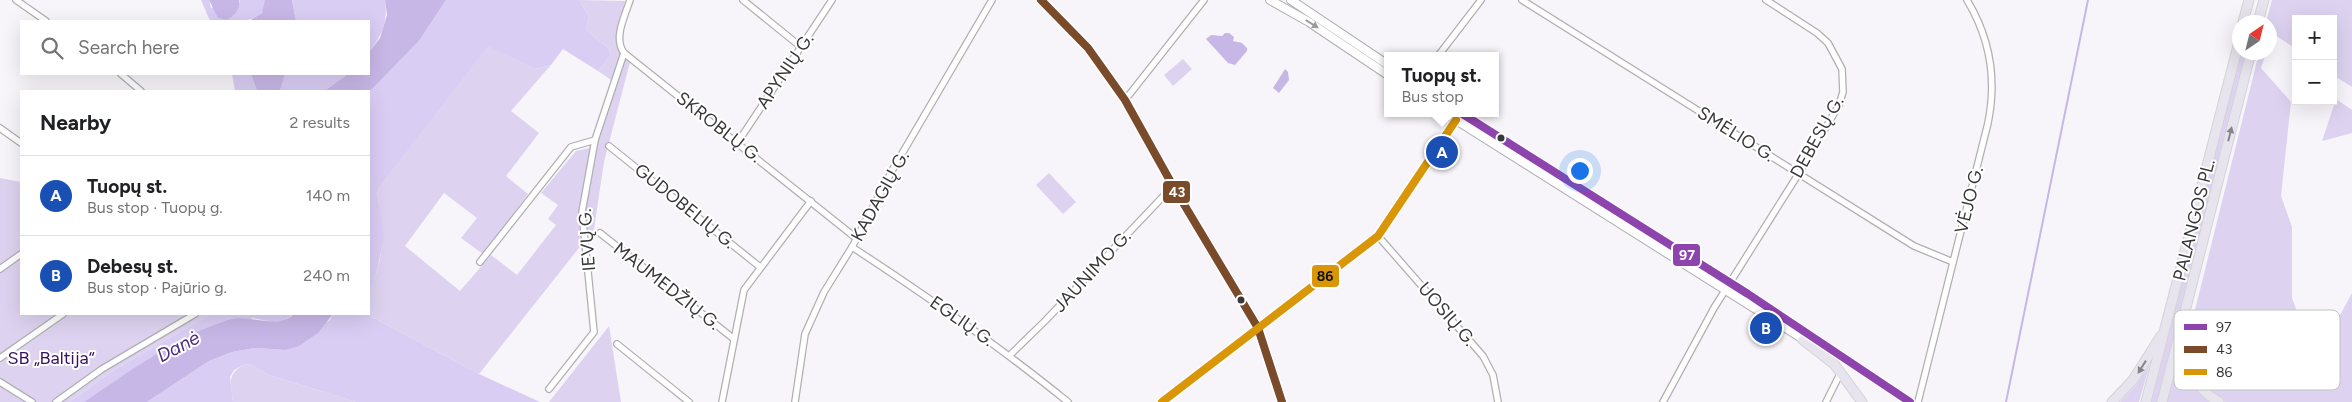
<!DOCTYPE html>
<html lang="en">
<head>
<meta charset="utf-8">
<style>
	:root { --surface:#fff; --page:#f2f2f2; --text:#202124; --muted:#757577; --line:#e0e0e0; --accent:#d93025 }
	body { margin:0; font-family:Figtree,sans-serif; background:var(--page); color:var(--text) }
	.controls { position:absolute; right:15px; top:15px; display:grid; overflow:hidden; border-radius:0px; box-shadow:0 5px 20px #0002 }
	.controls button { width:45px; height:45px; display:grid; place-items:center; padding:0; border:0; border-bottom:1px solid var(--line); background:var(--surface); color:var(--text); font:25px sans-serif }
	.compass { position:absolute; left:2232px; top:15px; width:45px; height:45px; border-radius:50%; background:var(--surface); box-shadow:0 5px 20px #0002; rotate:35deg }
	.you { position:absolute; left:1579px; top:170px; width:18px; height:18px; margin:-12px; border:4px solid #fff; border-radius:50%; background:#1a73e8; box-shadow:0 0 0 8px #1a73e833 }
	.badge { display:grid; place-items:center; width:32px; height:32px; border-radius:50%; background:var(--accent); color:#fff; font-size:16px; font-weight:700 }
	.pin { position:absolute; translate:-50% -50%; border:2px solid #fff; box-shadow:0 1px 5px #0006 }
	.popup { position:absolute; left:1384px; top:52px; width:115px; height:65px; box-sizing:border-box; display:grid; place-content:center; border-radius:0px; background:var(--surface); filter:drop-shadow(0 1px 4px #0005); font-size:16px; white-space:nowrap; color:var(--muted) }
	.popup b { font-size:19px; color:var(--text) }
	.popup::after { content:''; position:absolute; left:50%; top:100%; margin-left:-10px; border:10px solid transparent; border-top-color:var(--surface) }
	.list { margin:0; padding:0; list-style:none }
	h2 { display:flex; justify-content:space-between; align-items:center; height:65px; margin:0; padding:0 20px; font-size:21px }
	h2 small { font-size:16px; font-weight:400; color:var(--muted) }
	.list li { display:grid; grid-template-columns:32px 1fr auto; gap:15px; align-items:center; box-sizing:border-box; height:80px; padding:0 20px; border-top:1px solid var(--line) }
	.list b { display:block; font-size:19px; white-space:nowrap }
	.list p { margin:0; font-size:16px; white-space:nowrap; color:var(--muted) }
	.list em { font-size:16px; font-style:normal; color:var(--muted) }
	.icon { flex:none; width:28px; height:28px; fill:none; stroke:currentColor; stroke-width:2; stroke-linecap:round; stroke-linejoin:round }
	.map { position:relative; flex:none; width:2352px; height:402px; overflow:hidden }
	.search { position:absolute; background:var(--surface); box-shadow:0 5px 20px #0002; left:20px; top:20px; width:350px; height:55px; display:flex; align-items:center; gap:12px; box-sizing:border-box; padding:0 18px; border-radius:0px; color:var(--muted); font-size:19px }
	.panel { position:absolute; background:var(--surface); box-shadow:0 5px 20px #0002; left:20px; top:90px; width:350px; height:225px; border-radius:0px }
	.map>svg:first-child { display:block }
	.green { fill:#ddd3f0 }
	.forest { fill:#dacdf4 }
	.water { fill:#c7b7e7 }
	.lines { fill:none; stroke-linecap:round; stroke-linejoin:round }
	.stream { stroke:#c7b7e7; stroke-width:2 }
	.minor-casing { stroke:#b0afb2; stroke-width:8 }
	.secondary-casing { stroke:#b0afb2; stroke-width:10 }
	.trunk-casing { stroke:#d4d3d6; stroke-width:11 }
	.minor { stroke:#fefefe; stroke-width:5.5 }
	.secondary { stroke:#fefefe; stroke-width:8 }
	.trunk { stroke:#e8e4ee; stroke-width:9 }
	.bus-1-casing { stroke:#fff; stroke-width:11 }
	.bus-2-casing { stroke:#fff; stroke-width:11 }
	.bus-3-casing { stroke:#fff; stroke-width:11 }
	.bus-1 { stroke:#8e44ad; stroke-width:8 }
	.bus-2 { stroke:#7a4b2a; stroke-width:8 }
	.bus-3 { stroke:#da9609; stroke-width:8 }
	.oneway { fill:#9b9b9c }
	.oneway2 { fill:#87858b }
	.bus-dot { fill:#38383a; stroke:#fff; stroke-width:2 }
	.labels { text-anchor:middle; stroke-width:4; stroke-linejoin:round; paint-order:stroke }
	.street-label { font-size:18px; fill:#38383a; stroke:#fff }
	.park-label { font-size:18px; fill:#371261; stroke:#fff }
	.water-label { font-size:19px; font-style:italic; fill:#4e2d7b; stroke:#fff }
	.key { fill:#fff; stroke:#c3c3c4; stroke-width:1 }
	.key-label { font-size:14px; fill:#38383a }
	.line-badge { stroke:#fff; stroke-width:2 }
	.badge-label { font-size:14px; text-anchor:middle; font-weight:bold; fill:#fff }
	.pale-badge-label { font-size:14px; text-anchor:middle; font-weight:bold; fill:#111 }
</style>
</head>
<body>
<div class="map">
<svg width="2352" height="402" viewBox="0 0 2352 402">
	<rect width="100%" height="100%" fill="#f7f5fa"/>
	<g class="green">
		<path d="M579 0 625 1C618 27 607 42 630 62L604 162 594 229 479 374 372 317C363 301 373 284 378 268 385 241 381 218 377 191L488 45 535 69 551 65 511 111 539 133 506 176 528 194 483 254 461 238 477 218 444 193 405 246 460 291 491 255 517 275 556 225 548 219 558 205 541 193 576 151 589 148 611 80 598 71 610 56 609 49 586 30 589 17Z"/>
		<polygon points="2272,0 2352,0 2352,87 2333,75 2333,19 2296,19 2296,49 2272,33 2270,41 2270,22 2266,22"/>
		<polygon points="2241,53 2246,53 2157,402 2151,402"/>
		<path d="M2259 53H2266L2261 68 2291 102 2281 196 2292 227V298L2312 352 2319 354 2352 293V402H2225C2197 387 2185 361 2190 330Z"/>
		<polygon points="1183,59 1192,69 1173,86 1164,75"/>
		<polygon points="2336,99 2352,110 2352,133 2322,141"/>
		<polygon points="1049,173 1076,202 1063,214 1036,185"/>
		<polygon points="0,178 21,182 21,314 211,314 114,370 70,402 0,402"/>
		<polygon points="609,326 621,402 549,402"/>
		<path d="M2181 353C2188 373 2193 390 2213 402H2167Z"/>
		<path d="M245 364 252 365 269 375 356 402H233C231 383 226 374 245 364Z"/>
		<polygon points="2150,364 2139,402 2120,402 2137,384"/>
	</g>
	<g class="forest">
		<path d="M201 0H209L211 8 240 2 239 0H265C268 26 227 21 210 21Z"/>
		<path d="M292 0H385C388 22 382 35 369 52V21H296Z"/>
		<polygon points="446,0 579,0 589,17 586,30 609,49 610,56 598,71 563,49 551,65 535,69 488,46 377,191 384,236 378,267 369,296 369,92 419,41"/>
		<polygon points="232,74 251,74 257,91 235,91"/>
		<polygon points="285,74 348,74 324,91 280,91"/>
		<polygon points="369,312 372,317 479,374 540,402 356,402 269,375 252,365 245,364 234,370 230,377 233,402 147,402 209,361 232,352 255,348 285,350 330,320 333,314 369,314"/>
		<polygon points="211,314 294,314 284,321 273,322 253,318 152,357 84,402 70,402 114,370"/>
	</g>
	<g class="water">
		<path d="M209 0H239C240 10 235 16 226 20L218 18Z"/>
		<polygon points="265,0 292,0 296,21 249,21 262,13"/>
		<polygon points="385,0 446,0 419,41 369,92 324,91 348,74 369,74 369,52 380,38 387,15"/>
		<polygon points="1225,33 1229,33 1234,37 1233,41 1242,43 1247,48 1247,51 1235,65 1228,63 1206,39 1211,35 1222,36"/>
		<polygon points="1285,69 1288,72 1289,80 1279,93 1273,88"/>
		<polygon points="251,74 285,74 280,91 257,91"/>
		<path d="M294 314H333L318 333 299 346 285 350 255 348 232 352 209 361 147 402H84C129 372 175 337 228 320 249 313 277 331 294 314Z"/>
	</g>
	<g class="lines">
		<polyline class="stream" points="2006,402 2088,0"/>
		<g class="minor-casing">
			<g id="minor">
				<polyline points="16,0 46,21"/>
				<path d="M630 0C625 16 613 38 624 53L856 238"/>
				<polyline points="743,0 801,47"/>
				<polyline points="1041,0 1088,48 1125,100 1173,186 1258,328 1282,402"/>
				<polyline points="1522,0 1914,246 1953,262"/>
				<polyline points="1438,56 1481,0"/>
				<polyline points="121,74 141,91"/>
				<polyline points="1125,100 1204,0"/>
				<polyline points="0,128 21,143"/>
				<polyline points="738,142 832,0"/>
				<polyline points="609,146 760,267"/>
				<polyline points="600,233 734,339"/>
				<polyline points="1378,236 1483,356 1493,375 1498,402"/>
				<path d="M852 247C927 296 999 346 1068 402"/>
				<polyline points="480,262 571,147 595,140"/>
				<polyline points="0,269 21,254"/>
				<polyline points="617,344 689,402"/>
				<polyline points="1010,355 1045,321 1173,186"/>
				<polyline points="0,358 63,314"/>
				<polyline points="0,382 32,402"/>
				<polyline points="549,389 594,332 582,212 595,140 624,53"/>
				<polyline points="56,402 102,369 195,314"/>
				<polyline points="722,402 744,290 811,201"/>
				<polyline points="795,402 805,334 824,292 852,247 893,169 992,0"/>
				<polyline points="1162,402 1378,236 1456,120"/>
				<polyline points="1663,402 1714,308 1799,173 1839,105 1843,92 1842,69 1828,43 1817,33 1766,0"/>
				<polyline points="1826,402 1841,372"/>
				<path d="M1918 402 1988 123C1997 79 1990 38 1967 0"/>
			</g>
		</g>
		<g class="secondary-casing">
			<g id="secondary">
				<polyline points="1270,0 1309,22 1388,75"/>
				<polyline points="1291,0 1388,65"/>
				<polyline points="1445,113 1808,342"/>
				<polyline points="1461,113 1748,294 1910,402"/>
			</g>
		</g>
		<g class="trunk-casing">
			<g id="trunk">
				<polyline points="2243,22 2249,0"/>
				<polyline points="2258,22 2264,0"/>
				<path d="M2182 332C2187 362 2190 386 2219 402"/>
				<polyline points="1803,340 1834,364 1862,402"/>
				<polyline points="1909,402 1910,402"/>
				<polyline points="2112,402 2133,380 2161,336"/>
				<polyline points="2146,402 2240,38"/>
				<polyline points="2162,402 2251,52"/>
			</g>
		</g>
		<use href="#minor" class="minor"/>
		<use href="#secondary" class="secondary"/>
		<use href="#trunk" class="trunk"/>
		<g class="bus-1-casing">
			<polyline id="bus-1" points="1461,113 1748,294 1910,402"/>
		</g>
		<g class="bus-2-casing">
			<polyline id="bus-2" points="1041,0 1088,48 1125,100 1173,186 1258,328 1282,402"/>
		</g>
		<g class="bus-3-casing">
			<polyline id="bus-3" points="1162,402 1378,236 1456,120"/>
		</g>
		<use href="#bus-1" class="bus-1"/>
		<use href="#bus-2" class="bus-2"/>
		<use href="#bus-3" class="bus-3"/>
	</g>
	<defs><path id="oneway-solid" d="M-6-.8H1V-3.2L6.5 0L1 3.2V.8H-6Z" transform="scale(1.25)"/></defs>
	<use class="oneway" href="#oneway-solid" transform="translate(1312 24) rotate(32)"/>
	<g class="oneway2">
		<use href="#oneway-solid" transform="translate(2230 134) rotate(-76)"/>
		<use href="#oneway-solid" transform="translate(2142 367) rotate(122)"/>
	</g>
	<g class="bus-dot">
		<circle cx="1501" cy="138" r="4.5"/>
		<circle cx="1241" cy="300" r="4.5"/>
	</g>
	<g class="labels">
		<g class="street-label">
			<text transform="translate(785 71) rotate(-56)" y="6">APYNIŲ G.</text>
			<text transform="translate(719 127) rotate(38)" y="6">SKROBLŲ G.</text>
			<text transform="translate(1736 134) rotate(32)" y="6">SMĖLIO G.</text>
			<text transform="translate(1817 137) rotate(-61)" y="6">DEBESŲ G.</text>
			<text transform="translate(880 196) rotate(-61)" y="6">KADAGIŲ G.</text>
			<text transform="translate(1969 200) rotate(-76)" y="6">VĖJO G.</text>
			<text transform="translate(685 206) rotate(39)" y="6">GUDOBELIŲ G.</text>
			<text transform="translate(2194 220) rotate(-76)" y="6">PALANGOS PL.</text>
			<text transform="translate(587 240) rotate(-94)" y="6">IEVŲ G.</text>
			<text transform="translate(1092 271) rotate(-47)" y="6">JAUNIMO G.</text>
			<text transform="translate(667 286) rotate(38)" y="6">MAUMEDŽIŲ G.</text>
			<text transform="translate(1447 314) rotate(49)" y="6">UOSIŲ G.</text>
			<text transform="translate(962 321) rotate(35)" y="6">EGLIŲ G.</text>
		</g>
		<g class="park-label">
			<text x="51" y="364">SB „Baltija“</text>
		</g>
		<g class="water-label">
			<text transform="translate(178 346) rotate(-28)" y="7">Danė</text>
		</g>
	</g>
	<rect x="2174" y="310" width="166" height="80" rx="8" class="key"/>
	<rect x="2184" y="324" width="23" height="6" fill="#8e44ad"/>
	<rect x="2184" y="346" width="23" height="7" fill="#7a4b2a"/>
	<rect x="2184" y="369" width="23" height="6" fill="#da9609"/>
	<g class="key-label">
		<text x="2216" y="332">97</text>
		<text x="2216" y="354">43</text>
		<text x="2216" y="377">86</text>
	</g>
	<g class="line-badge">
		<rect x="1162" y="180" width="29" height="24" rx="5" fill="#7a4b2a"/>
		<rect x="1672" y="243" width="29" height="24" rx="5" fill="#8e44ad"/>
		<rect x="1311" y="264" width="29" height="24" rx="5" fill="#da9609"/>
	</g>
	<g class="badge-label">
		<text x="1177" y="197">43</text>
		<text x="1687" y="260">97</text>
	</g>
	<g class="pale-badge-label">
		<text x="1325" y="281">86</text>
	</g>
</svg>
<div class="controls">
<button>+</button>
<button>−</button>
</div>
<svg class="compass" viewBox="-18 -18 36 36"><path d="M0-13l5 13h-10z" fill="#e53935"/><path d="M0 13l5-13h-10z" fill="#757577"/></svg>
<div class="you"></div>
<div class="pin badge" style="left:1442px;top:152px;background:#1a4fb4">A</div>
<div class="popup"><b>Tuopų st.</b>Bus stop</div>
<div class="pin badge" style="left:1766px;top:328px;background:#1a4fb4">B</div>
<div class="search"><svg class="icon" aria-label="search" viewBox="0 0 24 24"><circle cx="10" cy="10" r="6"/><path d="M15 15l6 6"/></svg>Search here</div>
<section class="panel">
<h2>Nearby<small>2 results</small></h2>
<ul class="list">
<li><span class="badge" style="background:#1a4fb4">A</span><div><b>Tuopų st.</b><p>Bus stop · Tuopų g.</p></div><em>140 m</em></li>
<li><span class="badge" style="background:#1a4fb4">B</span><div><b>Debesų st.</b><p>Bus stop · Pajūrio g.</p></div><em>240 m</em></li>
</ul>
</section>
</div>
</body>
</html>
